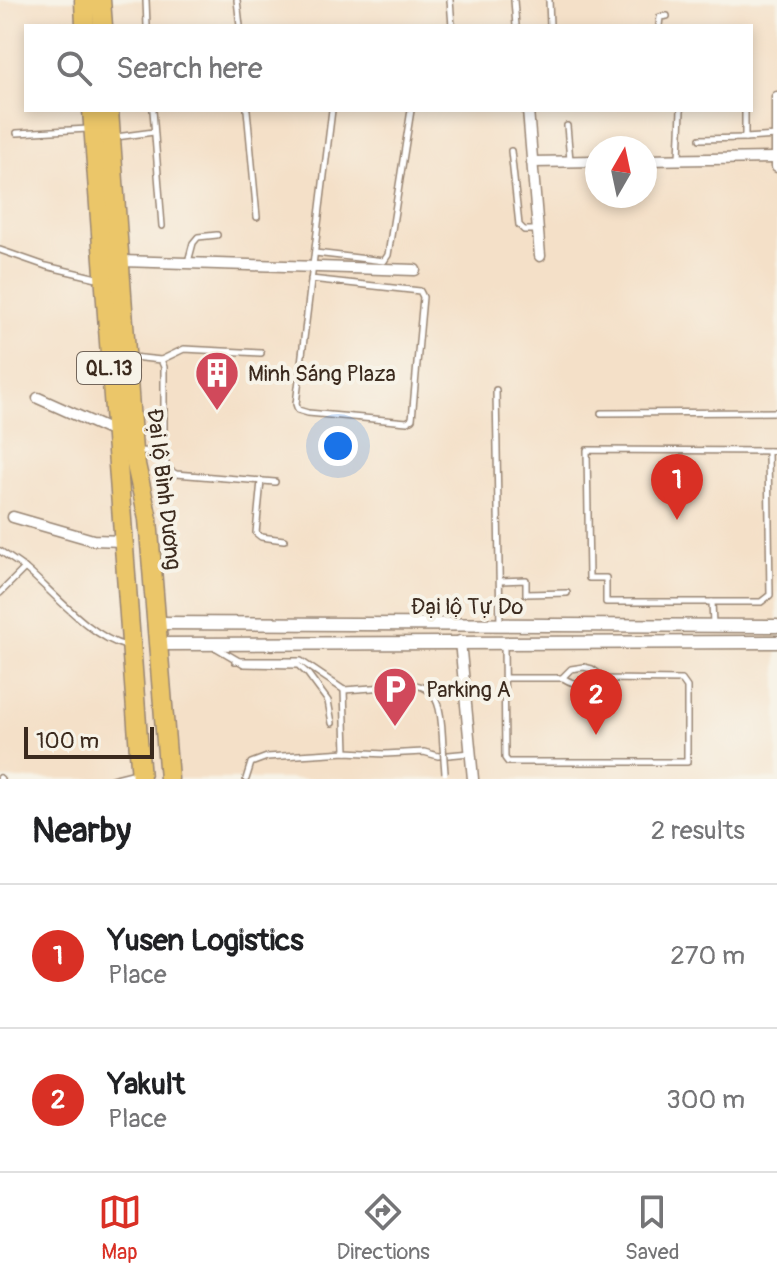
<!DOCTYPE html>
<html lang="en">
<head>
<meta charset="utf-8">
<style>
	:root { --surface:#fff; --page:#f6f6f6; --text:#202124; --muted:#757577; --line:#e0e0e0; --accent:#d93025 }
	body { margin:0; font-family:Pangolin,sans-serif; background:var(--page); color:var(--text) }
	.compass { position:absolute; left:585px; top:136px; width:72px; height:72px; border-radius:50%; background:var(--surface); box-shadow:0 4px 12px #0003; rotate:9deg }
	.scale { position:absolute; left:24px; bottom:20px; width:130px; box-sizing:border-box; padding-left:8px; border:4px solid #3b2a1e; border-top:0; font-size:22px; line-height:28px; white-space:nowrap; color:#3b2a1e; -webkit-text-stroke:6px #f7f3e8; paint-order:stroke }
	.you { position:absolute; left:338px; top:446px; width:28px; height:28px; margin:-20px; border:6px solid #fff; border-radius:50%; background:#1a73e8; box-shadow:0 0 0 12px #1a73e833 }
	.badge { display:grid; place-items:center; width:52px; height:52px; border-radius:50%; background:var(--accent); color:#fff; font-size:26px; font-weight:700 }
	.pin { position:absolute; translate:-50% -66px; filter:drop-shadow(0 2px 4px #0008) }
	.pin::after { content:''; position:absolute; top:42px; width:28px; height:24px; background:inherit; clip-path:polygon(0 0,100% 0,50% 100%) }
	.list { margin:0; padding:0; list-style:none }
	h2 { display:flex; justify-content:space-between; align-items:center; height:104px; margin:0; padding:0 32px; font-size:34px }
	h2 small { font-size:26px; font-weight:400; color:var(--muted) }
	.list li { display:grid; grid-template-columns:52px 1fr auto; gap:24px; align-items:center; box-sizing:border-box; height:144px; padding:0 32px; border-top:2px solid var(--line) }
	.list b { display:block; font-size:30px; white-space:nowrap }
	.list p { margin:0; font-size:26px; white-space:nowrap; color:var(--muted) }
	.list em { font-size:26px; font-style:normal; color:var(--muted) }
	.icon { flex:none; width:44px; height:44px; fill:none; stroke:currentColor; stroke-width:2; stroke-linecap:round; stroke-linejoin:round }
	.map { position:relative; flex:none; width:777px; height:779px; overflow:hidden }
	.search { position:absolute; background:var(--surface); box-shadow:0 4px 12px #0003; left:24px; right:24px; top:24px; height:88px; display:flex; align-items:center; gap:20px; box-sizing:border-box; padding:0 28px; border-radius:0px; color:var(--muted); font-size:30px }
	.sheet { height:392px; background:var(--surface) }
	nav { display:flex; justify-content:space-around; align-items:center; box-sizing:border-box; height:112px; border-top:2px solid var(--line); background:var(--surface); font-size:22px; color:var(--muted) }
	nav a { display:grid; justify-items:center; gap:4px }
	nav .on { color:var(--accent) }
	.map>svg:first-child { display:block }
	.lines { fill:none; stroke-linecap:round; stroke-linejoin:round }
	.service-casing { stroke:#988573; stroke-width:8 }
	.minor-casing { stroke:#988573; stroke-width:13 }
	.tertiary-casing { stroke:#988573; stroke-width:15 }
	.trunk-casing { stroke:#988573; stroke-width:21 }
	.service { stroke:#fff; stroke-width:5 }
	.minor { stroke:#fff; stroke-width:10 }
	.tertiary { stroke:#fff; stroke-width:12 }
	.trunk { stroke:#ebc669; stroke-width:18 }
	.service-bridge-casing { stroke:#988573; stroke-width:8; stroke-linecap:butt }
	.service-bridge { stroke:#fff; stroke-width:5 }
	.labels { text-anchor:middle; stroke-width:8; stroke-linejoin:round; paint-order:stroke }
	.shield { fill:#f7f3e8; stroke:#73665b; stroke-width:2 }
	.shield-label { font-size:20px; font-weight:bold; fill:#3b2a1e }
	.poi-label { font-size:22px; fill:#3b2a1e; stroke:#f7f3e8; text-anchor:start }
	.street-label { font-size:22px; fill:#3b2a1e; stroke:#f7f3e8 }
</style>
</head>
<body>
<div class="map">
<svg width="777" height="779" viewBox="0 0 777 779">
	<rect width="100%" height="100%" fill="#f7f3e8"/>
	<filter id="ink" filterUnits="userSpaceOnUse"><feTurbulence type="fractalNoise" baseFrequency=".0125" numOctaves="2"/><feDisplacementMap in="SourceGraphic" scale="16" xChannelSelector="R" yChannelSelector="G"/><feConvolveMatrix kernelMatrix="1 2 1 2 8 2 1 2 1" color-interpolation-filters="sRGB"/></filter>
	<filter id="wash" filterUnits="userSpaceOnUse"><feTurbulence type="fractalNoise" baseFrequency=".006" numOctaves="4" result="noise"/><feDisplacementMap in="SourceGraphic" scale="32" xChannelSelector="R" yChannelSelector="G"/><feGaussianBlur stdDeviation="1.8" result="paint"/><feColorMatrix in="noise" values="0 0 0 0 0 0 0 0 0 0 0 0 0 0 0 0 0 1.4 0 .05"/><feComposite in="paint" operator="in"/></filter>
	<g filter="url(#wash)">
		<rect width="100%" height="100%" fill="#f4e0c8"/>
	</g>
	<g filter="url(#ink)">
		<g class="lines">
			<g class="service-casing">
				<g id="service">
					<polyline points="146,0 147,26"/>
					<polyline points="237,0 240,26"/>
					<polyline points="450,0 452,26"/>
					<polyline points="514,0 516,26"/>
					<polyline points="549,0 550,26"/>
					<polyline points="659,26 660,17 667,16"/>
					<polyline points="153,110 162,226"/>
					<polyline points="247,110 257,217"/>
					<polyline points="745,110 745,138 777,136"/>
					<polyline points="567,126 570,160"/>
					<polyline points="17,133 88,129"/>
					<polyline points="116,137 154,132"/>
					<polyline points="700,139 745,138"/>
					<polyline points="511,151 519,225 524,230 537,230"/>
					<polyline points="679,158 681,110"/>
					<polyline points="0,250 46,266 101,279"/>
					<polyline points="315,253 384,261 388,255 411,110"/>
					<polyline points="188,262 193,243 198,237 217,235"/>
					<polyline points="311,279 420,291 423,297 412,419 407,422 308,413 298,410 296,404 332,110"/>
					<polyline points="132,357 161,360 164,367 164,452 167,469 176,474 275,482"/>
					<polyline points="161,360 184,349 261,353"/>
					<polyline points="496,390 500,625"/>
					<polyline points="601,413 777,412"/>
					<polyline points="138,451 164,452"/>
					<polyline points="261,481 256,533 261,537 284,540"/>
					<path d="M0 551C9 557 18 563 26 569 54 593 90 637 126 646"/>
					<polyline points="500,581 526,580 526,594 567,593"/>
					<polyline points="0,593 25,568"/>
					<polyline points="712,602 761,602 770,595 768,451"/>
					<polyline points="713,624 712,602 606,602 606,578 589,578 587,450 777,451"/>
					<polyline points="504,642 505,758 508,762 687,762 687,687 682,680 606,679 592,669 584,667 571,669 562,678 505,678"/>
					<polyline points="215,647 244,664 298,665 308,674 328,701 332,723"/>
					<path d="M235 661H301L344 690 414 685C444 688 441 723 443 746"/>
					<path d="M563 678C579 688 589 685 605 678"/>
					<polyline points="344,690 346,752"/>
					<polyline points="0,778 1,779"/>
					<polyline points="112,779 136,773"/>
					<polyline points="246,779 251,763 267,757 346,752 385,754 424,752 438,756 470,753"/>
				</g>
			</g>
			<g class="minor-casing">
				<g id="minor">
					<polyline points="777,97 777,133"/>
					<polyline points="528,110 540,256"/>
					<polyline points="777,140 777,167"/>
					<polyline points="645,160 777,158"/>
					<polyline points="532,162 597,161"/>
					<polyline points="122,261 415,270"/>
					<polyline points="38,398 114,432"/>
					<polyline points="13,517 93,540 123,541"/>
					<polyline points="460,641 473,779"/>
				</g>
			</g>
			<g class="tertiary-casing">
				<g id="tertiary">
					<polyline points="156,623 777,626"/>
					<polyline points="158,644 777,642"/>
				</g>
			</g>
			<g class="trunk-casing">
				<g id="trunk">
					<polyline points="84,0 85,26"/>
					<polyline points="101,0 103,26"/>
					<polyline points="92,110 141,779"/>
					<polyline points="109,110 133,451 148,519 169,779"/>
				</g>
			</g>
			<use href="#service" class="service"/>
			<use href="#minor" class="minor"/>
			<use href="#tertiary" class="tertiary"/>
			<use href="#trunk" class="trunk"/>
			<g class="service-bridge-casing">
				<polyline id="service-bridge" points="443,746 445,773"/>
			</g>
			<use href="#service-bridge" class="service-bridge"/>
		</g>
	</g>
	<defs>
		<g id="building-pin" transform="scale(2.3)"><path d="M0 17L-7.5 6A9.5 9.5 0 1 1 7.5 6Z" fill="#d1495b" stroke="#f7f3e8"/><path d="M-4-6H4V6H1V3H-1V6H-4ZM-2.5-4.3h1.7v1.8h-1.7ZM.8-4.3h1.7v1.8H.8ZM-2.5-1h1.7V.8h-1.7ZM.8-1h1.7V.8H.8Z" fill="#fff"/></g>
		<g id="parking-pin" transform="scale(2.3)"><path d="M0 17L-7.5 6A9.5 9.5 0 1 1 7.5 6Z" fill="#d1495b" stroke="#f7f3e8"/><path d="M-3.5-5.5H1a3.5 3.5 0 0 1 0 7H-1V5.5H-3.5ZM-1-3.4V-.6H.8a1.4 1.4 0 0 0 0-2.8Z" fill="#fff"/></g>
	</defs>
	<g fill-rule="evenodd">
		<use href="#building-pin" x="217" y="373"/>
		<use href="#parking-pin" x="395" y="689"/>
	</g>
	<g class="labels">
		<rect class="shield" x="77" y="352" width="64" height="32" rx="6"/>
		<g class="shield-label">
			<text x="109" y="375">QL.13</text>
		</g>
		<g class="poi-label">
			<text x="248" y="381">Minh Sáng Plaza</text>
			<text x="426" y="697">Parking A</text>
		</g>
		<g class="street-label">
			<text transform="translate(165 489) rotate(83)" y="8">Đại lộ Bình Dương</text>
			<text x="467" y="614">Đại lộ Tự Do</text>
		</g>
	</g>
</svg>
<svg class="compass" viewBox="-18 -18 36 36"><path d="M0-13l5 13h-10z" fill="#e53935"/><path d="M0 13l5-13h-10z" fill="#757577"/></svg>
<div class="scale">100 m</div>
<div class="you"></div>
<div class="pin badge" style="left:677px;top:520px">1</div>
<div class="pin badge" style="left:596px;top:735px">2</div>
<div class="search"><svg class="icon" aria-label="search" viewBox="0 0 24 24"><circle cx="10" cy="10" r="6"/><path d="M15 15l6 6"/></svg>Search here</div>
</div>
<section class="sheet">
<h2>Nearby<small>2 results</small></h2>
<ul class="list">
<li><span class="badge">1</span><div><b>Yusen Logistics</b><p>Place</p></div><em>270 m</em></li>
<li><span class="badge">2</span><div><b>Yakult</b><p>Place</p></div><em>300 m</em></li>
</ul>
</section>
<nav>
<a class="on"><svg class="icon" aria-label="map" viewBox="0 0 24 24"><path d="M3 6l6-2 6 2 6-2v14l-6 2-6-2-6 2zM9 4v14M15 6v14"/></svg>Map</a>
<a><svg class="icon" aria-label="directions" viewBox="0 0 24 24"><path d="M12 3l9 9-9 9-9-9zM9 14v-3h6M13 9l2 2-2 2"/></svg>Directions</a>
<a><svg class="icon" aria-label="saved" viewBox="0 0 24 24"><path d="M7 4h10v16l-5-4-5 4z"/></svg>Saved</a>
</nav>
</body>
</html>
